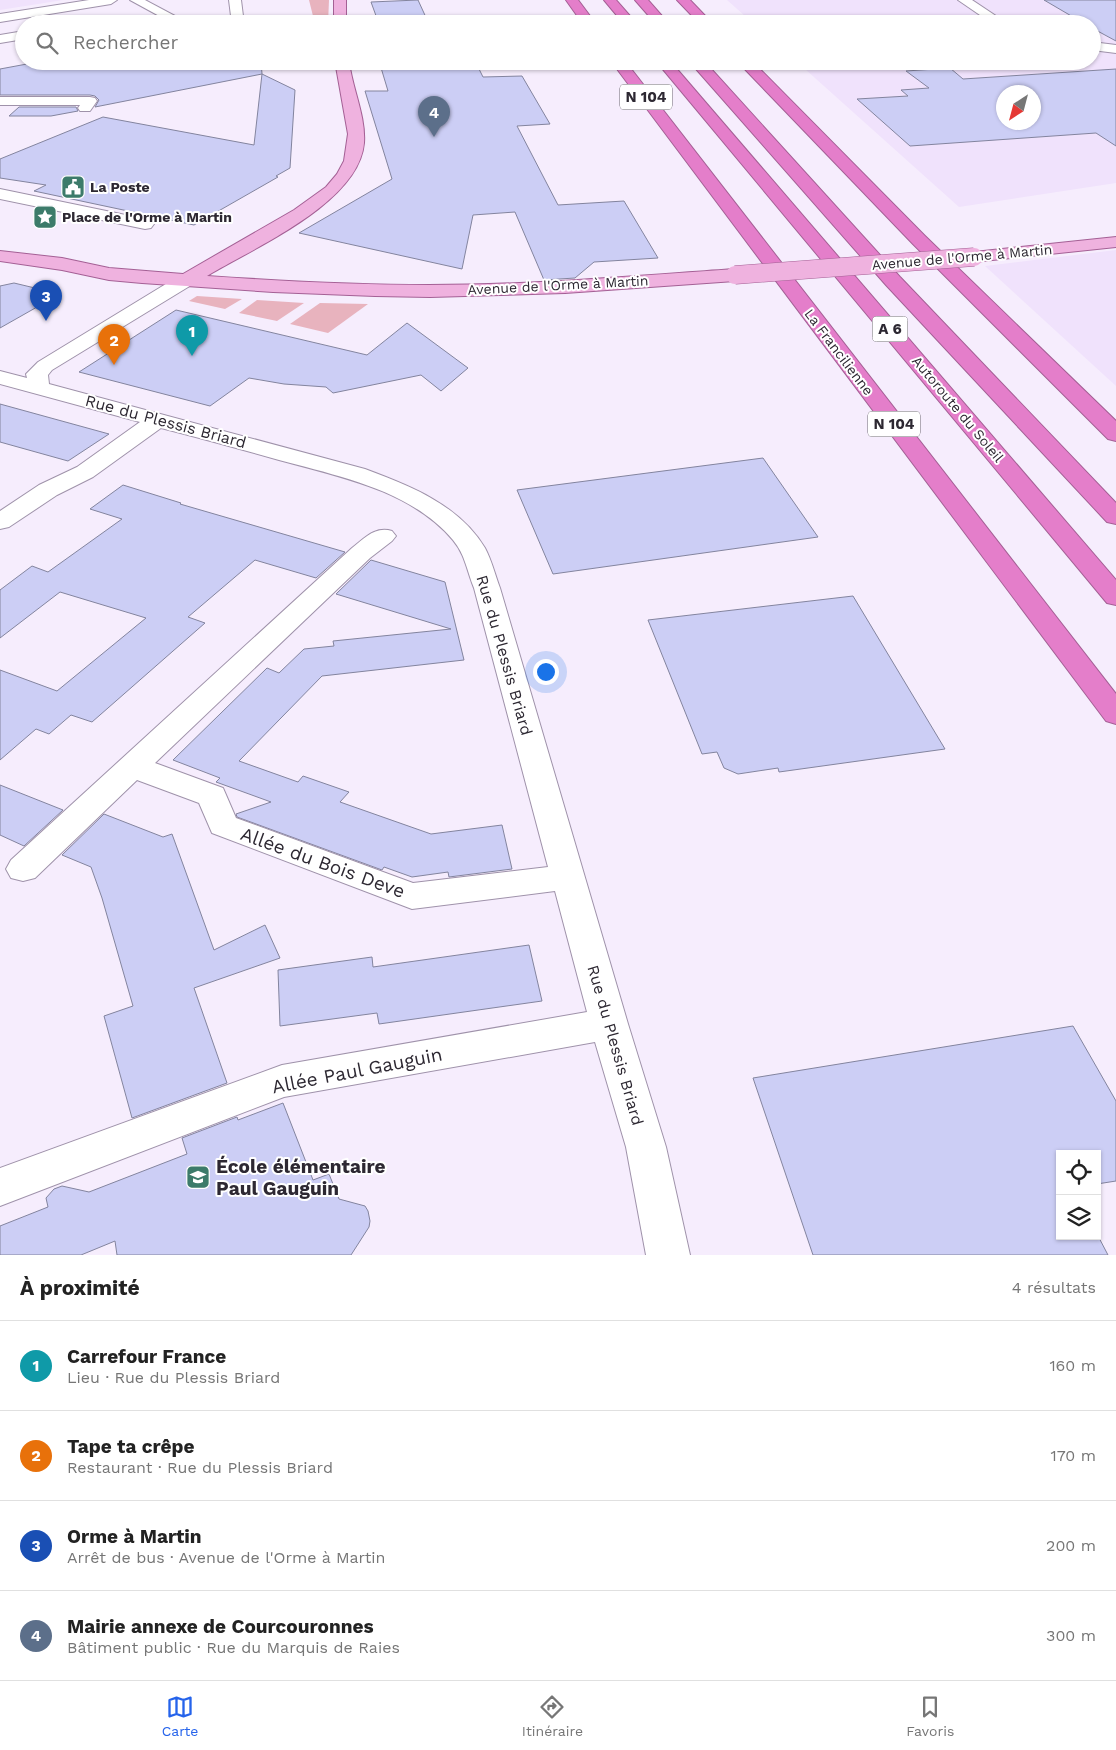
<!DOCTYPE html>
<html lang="fr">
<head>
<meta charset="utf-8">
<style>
	:root { --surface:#fff; --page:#f6f6f6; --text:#222; --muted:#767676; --line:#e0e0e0; --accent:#2563eb }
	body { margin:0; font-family:"Work Sans",sans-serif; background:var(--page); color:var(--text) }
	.controls { position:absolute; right:15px; bottom:15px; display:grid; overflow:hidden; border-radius:0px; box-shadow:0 1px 4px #0004 }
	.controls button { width:45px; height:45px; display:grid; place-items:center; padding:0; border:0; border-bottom:1px solid var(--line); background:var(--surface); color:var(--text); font:25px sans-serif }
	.compass { position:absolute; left:996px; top:85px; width:45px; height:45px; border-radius:50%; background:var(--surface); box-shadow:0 1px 4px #0004; rotate:216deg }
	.you { position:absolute; left:545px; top:671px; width:18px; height:18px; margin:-12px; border:4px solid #fff; border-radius:50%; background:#1a73e8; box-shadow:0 0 0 8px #1a73e833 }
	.badge { display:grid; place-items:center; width:32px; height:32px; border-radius:50%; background:var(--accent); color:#fff; font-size:16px; font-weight:700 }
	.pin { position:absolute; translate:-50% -41px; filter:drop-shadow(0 1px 2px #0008) }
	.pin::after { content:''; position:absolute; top:26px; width:18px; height:15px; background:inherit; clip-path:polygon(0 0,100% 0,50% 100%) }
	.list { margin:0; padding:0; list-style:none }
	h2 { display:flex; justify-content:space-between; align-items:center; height:65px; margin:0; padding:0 20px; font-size:21px }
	h2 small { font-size:16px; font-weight:400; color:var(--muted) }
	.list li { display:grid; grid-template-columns:32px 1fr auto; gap:15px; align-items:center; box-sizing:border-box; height:90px; padding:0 20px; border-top:1px solid var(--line) }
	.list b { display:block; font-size:19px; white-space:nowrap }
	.list p { margin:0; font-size:16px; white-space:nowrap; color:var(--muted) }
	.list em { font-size:16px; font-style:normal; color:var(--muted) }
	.icon { flex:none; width:28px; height:28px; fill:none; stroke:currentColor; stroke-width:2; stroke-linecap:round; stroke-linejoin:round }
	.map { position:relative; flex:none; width:1116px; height:1255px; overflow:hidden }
	.search { position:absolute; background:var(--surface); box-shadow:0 1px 4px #0004; left:15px; right:15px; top:15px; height:55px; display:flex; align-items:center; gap:12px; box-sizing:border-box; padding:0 18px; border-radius:28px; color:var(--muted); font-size:19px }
	.sheet { height:425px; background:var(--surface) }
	nav { display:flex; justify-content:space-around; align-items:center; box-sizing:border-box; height:70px; border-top:1px solid var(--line); background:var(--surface); font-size:14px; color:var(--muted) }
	nav a { display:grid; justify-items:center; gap:2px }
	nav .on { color:var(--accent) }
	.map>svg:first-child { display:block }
	.built { fill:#f0e2fc; fill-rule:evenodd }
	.green { fill:#e8b3be }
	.building { fill:#cccef5; stroke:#83849e; fill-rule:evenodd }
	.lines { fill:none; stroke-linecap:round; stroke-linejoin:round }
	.minor-casing { stroke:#9f92aa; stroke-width:2 }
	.major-casing { stroke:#a46095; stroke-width:2 }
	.highway-casing { stroke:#a46095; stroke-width:2 }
	.minor { fill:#fff; fill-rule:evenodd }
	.major { fill:#efb2df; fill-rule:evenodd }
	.highway { fill:#e47eca; fill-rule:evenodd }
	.major-bridge-casing { stroke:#a46095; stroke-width:19; stroke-linecap:butt }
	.major-bridge { stroke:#efb2df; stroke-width:18 }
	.labels { text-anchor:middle; stroke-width:4; stroke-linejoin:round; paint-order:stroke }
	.far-poi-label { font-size:14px; font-weight:bold; fill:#2d2832; stroke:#fff; text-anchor:start }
	.far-street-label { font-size:14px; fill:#2d2832; stroke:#fff }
	.shield { fill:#fff; stroke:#6c6870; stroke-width:1 }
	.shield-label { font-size:15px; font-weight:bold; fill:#2d2832 }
	.street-label { font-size:16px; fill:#2d2832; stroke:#fff }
	.near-street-label { font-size:19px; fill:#2d2832; stroke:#fff }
	.near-poi-label { font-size:19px; font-weight:bold; fill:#2d2832; stroke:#fff; text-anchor:start }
</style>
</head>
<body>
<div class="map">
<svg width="1116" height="1255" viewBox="0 0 1116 1255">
	<rect width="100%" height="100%" fill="#f6edfd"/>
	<g class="built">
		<polygon points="0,0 63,0 0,10"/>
		<path d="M727 0H1116V183L959 207 796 61H1092V24H754ZM1004 92H1034V122H1004Z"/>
		<polygon points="1116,250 1116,386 985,266"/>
	</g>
	<g class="green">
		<polygon points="309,0 329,0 328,24 315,24"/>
		<polygon points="197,296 242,299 225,309 189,301"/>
		<polygon points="257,300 304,303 277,321 239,313"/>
		<polygon points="320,303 368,304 328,333 290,324"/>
	</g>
	<g class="building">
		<polygon points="418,0 429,24 379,24 371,2"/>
		<polygon points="1044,0 1116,0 1116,41 1092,28 1092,24 1085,24"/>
		<polygon points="43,61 261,61 262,74 295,90 290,168 276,176 278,177 194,225 34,191 46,185 0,178 0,159 103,117 254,145 262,74 95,107 99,100 95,96 90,95 0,95 0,69"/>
		<polygon points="379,61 475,61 483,77 522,76 550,124 517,126 558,205 624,201 658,258 594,262 575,278 544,280 515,212 473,215 462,269 299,233 392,179 365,91 388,91"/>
		<path d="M950 68 963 79 1116 69V146L1096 133 910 146 857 99 908 96 901 90 929 88 906 71ZM1004 92H1034V122H1004Z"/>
		<polygon points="19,107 76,107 78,111 51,116 9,116"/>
		<polygon points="14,283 60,294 0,328 0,286"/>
		<polygon points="176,310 367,355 407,323 468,368 441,391 421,375 333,393 326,387 284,384 249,378 210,406 79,372"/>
		<polygon points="0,404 109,434 68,461 0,442"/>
		<polygon points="763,458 818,537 553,574 517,490"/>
		<polygon points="123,485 181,503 180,504 345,552 316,578 255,560 188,617 205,623 92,722 71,715 49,734 36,729 0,760 0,670 57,691 146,618 60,592 0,638 0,590 32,566 48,572 122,519 90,509"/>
		<polygon points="371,560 445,582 464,660 322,676 239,761 298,782 303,776 349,792 340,802 431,834 502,825 512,869 449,877 448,872 412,877 384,867 382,870 237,817 236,814 271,802 216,782 220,778 173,760 267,668 279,673 304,649 334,646 333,641 451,629 336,594"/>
		<polygon points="853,596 945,749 779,772 778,768 738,774 724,768 717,752 702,754 648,620"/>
		<polygon points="0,785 63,810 24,846 0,835"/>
		<polygon points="104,814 163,837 172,834 214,950 265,925 280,958 194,988 227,1083 132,1118 104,1016 133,1006 102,898 91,867 62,855"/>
		<polygon points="529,945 542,1001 379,1024 377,1013 280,1026 278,970 372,957 373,967"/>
		<polygon points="1073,1026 1116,1101 1116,1181 1097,1184 1097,1154 1060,1154 1060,1236 1097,1236 1097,1234 1108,1255 813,1255 753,1078"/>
		<polygon points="283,1103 313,1180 329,1174 339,1199 365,1206 368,1211 370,1221 369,1227 351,1255 117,1255 115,1241 81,1255 0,1255 0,1226 48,1207 46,1198 54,1189 62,1186 89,1192 187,1154 182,1138 237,1117 238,1120"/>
	</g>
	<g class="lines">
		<g class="minor-casing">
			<g id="minor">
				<polygon points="89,0 117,0 111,4 0,22 0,14"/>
				<polygon points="130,0 145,0 190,24 174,24"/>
				<polygon points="229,0 241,0 244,24 232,24"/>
				<polygon points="958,0 972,0 1008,24 993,24"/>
				<polygon points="98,19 104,23 87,24 89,21"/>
				<polygon points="24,31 24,39 0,43 0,35"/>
				<polygon points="1092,42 1116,45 1116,53 1092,50"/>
				<polygon points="0,97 90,97 95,98 97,101 90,111 80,111 78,108 80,105 0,105"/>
				<polygon points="0,189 145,219 151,220 154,224 151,228 145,229 0,199"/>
				<path d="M186 274 193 276 195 280 193 284 52 370 48 375 49 384 365 469C411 486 459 505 485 548 492 561 495 575 500 588L628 1024 666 1147 690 1255H646L626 1147 595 1042 284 1097 0 1206V1168L282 1065 587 1012 555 891 412 909 212 833 199 803 137 780 35 878 23 881 11 878 6 869 11 860 352 548C365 538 375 526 392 531L396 536 392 541 370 558 155 763 223 788 236 818 413 883 548 867 474 588C467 571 465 554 453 540 411 490 338 476 279 460 240 449 201 438 161 428L93 477 57 495 9 527 0 529V511L39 485 77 467 140 422 0 384V371L27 378 26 374 38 362 179 276Z"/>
			</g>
		</g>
		<g class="major-casing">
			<g id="major">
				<rect x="334" y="0" width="12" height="24"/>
				<path d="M335 61H349C352 88 366 116 364 143 359 203 253 248 207 276 281 281 355 285 429 285 531 285 633 276 735 269L742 271 744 275 742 279 735 281 565 293 430 297 375 296 273 292 142 283 109 280 62 270 0 261V251L62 258 109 268 183 274 294 210 326 187 337 174 344 161 348 134Z"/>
				<polygon points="1116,237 1116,247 974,262 968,261 965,257 968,253 974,252"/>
			</g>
		</g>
		<g class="highway-casing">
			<g id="highway">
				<polygon points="566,0 578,0 596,24 583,24"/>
				<polygon points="604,0 616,0 637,24 624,24"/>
				<polygon points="635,0 648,0 669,24 656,24"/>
				<polygon points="677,0 690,0 713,24 700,24"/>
				<polygon points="611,61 625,61 1116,694 1116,724 1106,721"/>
				<polygon points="656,61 670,61 1116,580 1116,605 1107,603"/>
				<polygon points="689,61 704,61 900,277 1116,503 1116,524 1107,522 886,285"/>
				<polygon points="737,61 752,61 925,236 1116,421 1116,441 1108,439 913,244"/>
			</g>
		</g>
		<use href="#minor" class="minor"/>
		<use href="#major" class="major"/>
		<use href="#highway" class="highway"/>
		<g class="major-bridge-casing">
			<polyline id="major-bridge" points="735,275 974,257"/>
		</g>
		<use href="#major-bridge" class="major-bridge"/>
	</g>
	<defs>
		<g id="civic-square" transform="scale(1.25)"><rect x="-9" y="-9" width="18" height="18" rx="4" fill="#3c7b6a" stroke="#fff"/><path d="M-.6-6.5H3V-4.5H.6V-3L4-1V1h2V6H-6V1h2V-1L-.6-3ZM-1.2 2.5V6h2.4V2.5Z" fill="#fff"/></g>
		<g id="sight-square" transform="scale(1.25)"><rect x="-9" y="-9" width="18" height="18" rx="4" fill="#3c7b6a" stroke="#fff"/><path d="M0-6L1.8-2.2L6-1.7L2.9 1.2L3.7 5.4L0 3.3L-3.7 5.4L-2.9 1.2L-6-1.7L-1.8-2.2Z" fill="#fff"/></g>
		<g id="school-square" transform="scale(1.25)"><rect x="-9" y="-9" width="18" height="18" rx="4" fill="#3c7b6a" stroke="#fff"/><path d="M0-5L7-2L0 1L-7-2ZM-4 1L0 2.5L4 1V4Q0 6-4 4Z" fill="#fff"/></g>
	</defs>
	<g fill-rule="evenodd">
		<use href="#civic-square" x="73" y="187"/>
		<use href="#sight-square" x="45" y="217"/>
		<use href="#school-square" x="198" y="1177"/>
	</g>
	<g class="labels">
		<g class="far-poi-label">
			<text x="90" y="192">La Poste</text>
			<text x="62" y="222">Place de l'Orme à Martin</text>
		</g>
		<g class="far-street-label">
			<text transform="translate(962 257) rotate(-5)" y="5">Avenue de l'Orme à Martin</text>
			<text transform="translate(558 285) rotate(-3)" y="5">Avenue de l'Orme à Martin</text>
			<text transform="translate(839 352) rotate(53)" y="5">La Francilienne</text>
			<text transform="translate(958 409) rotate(50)" y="5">Autoroute du Soleil</text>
		</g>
		<g class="shield">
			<rect x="620" y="84.5" width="52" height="25" rx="4"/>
			<rect x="872.5" y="316.5" width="35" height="25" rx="4"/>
			<rect x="868" y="411.5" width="52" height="25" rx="4"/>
		</g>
		<g class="shield-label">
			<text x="646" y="102">N 104</text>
			<text x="890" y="334">A 6</text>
			<text x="894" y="429">N 104</text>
		</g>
		<g class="street-label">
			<text transform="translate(166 421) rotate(15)" y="6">Rue du Plessis Briard</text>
			<text transform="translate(505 655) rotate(74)" y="6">Rue du Plessis Briard</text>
			<text transform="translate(616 1045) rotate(74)" y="6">Rue du Plessis Briard</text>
		</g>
		<g class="near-street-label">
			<text transform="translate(323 862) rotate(20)" y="7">Allée du Bois Deve</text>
			<text transform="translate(357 1070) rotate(-11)" y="7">Allée Paul Gauguin</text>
		</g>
		<g class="near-poi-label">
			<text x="216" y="1173">École élémentaire<tspan x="216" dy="22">Paul Gauguin</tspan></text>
		</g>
	</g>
</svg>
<div class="controls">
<button><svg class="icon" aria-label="locate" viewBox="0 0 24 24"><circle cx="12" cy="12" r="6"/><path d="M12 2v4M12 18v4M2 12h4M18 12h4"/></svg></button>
<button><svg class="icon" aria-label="layers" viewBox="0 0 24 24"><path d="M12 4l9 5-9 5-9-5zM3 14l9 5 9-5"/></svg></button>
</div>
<svg class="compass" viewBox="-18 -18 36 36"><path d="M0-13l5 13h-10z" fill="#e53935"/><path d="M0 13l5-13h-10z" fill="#767676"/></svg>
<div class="you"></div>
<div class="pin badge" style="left:192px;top:356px;background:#0f9aa8">1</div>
<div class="pin badge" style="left:114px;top:365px;background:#e8710a">2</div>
<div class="pin badge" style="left:46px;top:321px;background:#1a4fb4">3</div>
<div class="pin badge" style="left:434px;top:137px;background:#5c6f8a">4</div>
<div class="search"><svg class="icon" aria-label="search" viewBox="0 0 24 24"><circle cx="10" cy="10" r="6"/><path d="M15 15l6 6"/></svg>Rechercher</div>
</div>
<section class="sheet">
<h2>À proximité<small>4 résultats</small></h2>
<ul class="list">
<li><span class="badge" style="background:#0f9aa8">1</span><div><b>Carrefour France</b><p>Lieu · Rue du Plessis Briard</p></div><em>160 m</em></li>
<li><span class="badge" style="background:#e8710a">2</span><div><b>Tape ta crêpe</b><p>Restaurant · Rue du Plessis Briard</p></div><em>170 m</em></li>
<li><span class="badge" style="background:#1a4fb4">3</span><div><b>Orme à Martin</b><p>Arrêt de bus · Avenue de l'Orme à Martin</p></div><em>200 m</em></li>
<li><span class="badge" style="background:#5c6f8a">4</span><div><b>Mairie annexe de Courcouronnes</b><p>Bâtiment public · Rue du Marquis de Raies</p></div><em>300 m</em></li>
</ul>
</section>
<nav>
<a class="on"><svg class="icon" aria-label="map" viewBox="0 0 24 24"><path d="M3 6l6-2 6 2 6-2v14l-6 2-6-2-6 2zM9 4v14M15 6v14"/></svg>Carte</a>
<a><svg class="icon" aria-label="directions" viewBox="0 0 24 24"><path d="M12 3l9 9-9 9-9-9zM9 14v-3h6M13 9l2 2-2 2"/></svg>Itinéraire</a>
<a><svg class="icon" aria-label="saved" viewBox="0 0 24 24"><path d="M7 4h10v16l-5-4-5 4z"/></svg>Favoris</a>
</nav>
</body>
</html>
